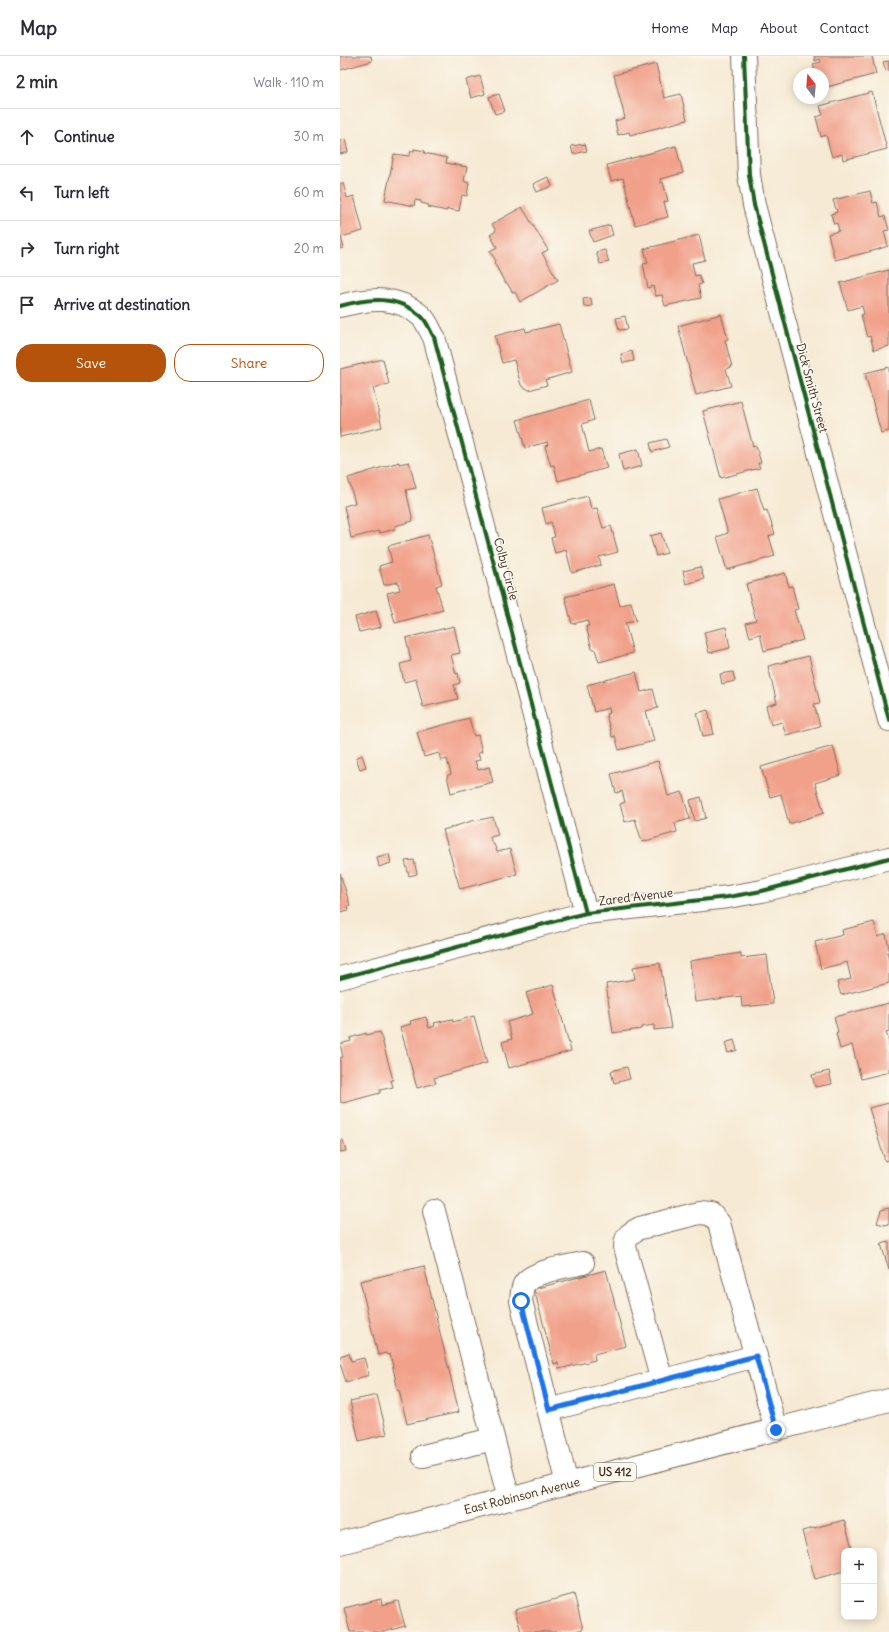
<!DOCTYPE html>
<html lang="en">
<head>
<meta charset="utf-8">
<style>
	:root { --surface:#fff; --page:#f2f2f3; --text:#2b2b33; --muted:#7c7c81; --line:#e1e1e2; --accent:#b45309 }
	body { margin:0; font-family:Delius,sans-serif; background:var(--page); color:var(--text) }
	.controls { position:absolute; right:12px; bottom:12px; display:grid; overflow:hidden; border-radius:8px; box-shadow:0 2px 10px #0003 }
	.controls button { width:36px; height:36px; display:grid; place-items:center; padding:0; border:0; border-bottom:1px solid var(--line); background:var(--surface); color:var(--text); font:20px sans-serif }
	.compass { position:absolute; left:453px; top:12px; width:36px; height:36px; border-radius:50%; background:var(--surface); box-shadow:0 2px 10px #0003; rotate:344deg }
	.stop { position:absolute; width:12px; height:12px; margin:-9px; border:3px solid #1a73e8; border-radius:50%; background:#fff }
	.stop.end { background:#1a73e8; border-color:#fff; box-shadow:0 1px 4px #0008 }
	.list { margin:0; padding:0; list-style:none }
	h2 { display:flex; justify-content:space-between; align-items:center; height:52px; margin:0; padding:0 16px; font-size:17px }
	h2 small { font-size:13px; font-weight:400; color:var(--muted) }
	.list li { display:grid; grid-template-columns:26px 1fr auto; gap:12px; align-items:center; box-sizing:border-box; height:56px; padding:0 16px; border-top:1px solid var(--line) }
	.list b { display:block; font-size:15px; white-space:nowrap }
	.list em { font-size:13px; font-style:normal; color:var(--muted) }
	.actions { display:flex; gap:8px; padding:12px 16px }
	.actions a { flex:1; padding:9px 0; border:1px solid var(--accent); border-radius:16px; text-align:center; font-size:14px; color:var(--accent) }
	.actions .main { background:var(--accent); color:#fff }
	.icon { flex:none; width:22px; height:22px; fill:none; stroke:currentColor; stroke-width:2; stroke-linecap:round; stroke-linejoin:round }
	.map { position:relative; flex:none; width:549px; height:1576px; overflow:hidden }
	header { display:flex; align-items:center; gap:24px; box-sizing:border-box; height:56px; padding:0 20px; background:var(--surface); border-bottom:1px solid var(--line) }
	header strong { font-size:19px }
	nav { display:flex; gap:22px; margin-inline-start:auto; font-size:14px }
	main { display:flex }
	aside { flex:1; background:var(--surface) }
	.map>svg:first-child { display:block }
	.building { fill:#f1a08a }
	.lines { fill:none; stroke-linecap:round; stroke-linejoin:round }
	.minor-casing { stroke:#7c6d5e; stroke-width:24 }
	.highway-casing { stroke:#7c6d5e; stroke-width:24 }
	.minor { stroke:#fff; stroke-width:22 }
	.highway { stroke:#fff; stroke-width:22 }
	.cycleway-casing { stroke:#fbf7ec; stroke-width:6 }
	.cycleway { stroke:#1b5e20; stroke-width:4 }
	.route { stroke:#1a73e8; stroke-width:5 }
	.labels { text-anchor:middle; stroke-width:3; stroke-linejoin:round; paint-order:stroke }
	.shield { fill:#fbf7ec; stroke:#75685c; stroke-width:1 }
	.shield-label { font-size:11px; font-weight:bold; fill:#3b2a1e }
	.street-label { font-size:12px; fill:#3b2a1e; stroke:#fbf7ec }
</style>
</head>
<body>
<header>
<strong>Map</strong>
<nav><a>Home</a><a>Map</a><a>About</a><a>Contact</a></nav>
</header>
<main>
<aside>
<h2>2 min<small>Walk · 110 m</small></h2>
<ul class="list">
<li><svg class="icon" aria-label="ahead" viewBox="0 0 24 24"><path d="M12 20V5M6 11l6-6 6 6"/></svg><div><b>Continue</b></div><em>30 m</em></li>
<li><svg class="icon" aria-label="left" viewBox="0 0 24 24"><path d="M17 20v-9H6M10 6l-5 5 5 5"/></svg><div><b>Turn left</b></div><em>60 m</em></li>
<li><svg class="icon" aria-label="right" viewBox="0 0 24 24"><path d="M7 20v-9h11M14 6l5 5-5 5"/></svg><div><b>Turn right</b></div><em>20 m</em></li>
<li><svg class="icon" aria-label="arrive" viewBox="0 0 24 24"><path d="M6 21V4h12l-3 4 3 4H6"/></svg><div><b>Arrive at destination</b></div></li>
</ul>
<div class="actions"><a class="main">Save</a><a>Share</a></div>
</aside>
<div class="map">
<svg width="549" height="1576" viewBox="0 0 549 1576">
	<rect width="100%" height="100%" fill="#fbf7ec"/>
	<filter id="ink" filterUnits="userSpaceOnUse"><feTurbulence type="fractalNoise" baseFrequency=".025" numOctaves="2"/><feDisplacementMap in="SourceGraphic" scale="8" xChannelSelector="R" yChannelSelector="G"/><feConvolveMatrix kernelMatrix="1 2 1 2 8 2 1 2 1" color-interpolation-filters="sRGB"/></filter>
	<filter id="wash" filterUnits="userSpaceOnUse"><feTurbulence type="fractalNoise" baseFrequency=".012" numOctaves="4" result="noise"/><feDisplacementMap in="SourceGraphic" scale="16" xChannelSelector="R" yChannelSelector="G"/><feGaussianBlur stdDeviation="0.9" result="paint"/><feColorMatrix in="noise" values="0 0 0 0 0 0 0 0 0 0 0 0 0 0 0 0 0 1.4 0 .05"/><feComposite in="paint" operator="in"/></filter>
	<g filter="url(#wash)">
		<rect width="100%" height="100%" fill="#f6ead4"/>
		<g id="blocks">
			<g class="building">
				<polygon points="0,0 31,0 32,5 0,14"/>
				<polygon points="474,0 532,0 536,18 483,32 483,18 476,18 473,8 481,6 480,3 475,5"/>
				<polygon points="549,5 549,14 546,15 543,6"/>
				<polygon points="316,8 324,42 341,38 347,64 290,79 289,76 278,79 275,65 285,62 274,19"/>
				<polygon points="140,20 145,38 131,42 126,24"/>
				<polygon points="532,36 547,93 503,104 502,98 492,101 486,79 481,81 476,61 483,59 480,50"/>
				<polygon points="159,38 165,55 155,58 149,41"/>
				<polygon points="5,83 8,96 0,98 0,85"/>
				<polygon points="245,88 247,95 233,98 231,90"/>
				<polygon points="336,90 343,117 320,123 321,127 323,126 328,145 324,146 328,161 295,169 283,122 271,125 267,109"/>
				<polygon points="74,93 85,95 84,97 107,102 106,107 127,111 124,125 129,127 127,140 122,139 119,155 107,153 107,155 88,151 89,149 81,147 81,145 75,144 74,150 45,144 54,98 69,100 71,95 74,95"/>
				<polygon points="208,121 212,130 197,136 193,128"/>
				<polygon points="3,127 7,142 14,140 23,175 1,181 4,192 0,193 0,128"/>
				<polygon points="530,135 533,147 537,146 541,161 545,160 549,174 544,175 548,190 533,195 495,204 488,178 499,175 497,167 494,168 491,158 497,156 493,144"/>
				<polygon points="182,151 208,194 202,197 218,224 180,246 175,236 173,237 167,227 165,227 154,206 156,205 150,195 157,191 150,179 156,175 152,168"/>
				<polygon points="270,169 273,179 253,186 249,175"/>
				<polygon points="359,179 365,204 352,207 355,220 359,219 362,228 358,229 361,242 325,250 322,239 316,240 313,230 308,232 303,208 308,207 304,193"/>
				<polygon points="265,194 269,206 260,208 256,196"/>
				<polygon points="549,214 549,290 534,294 530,280 527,281 521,259 524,258 522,250 508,254 500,227"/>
				<polygon points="251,242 252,250 244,251 243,243"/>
				<polygon points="381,258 388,283 385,284 392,311 386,313 391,330 356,339 338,270"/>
				<polygon points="285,260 288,273 279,274 276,262"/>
				<polygon points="219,268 232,316 205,324 207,329 189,334 181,329 174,304 162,307 155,280 185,272 186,276"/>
				<polygon points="292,295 294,305 283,307 281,298"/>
				<polygon points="43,303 49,328 33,332 42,371 0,381 0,313"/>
				<polygon points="549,311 549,375 541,377 525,317"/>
				<polygon points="249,344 254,364 242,368 249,396 261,393 267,412 218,425 214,409 211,410 205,390 208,389 207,386 185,392 177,364"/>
				<polygon points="401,345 413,391 416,390 421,407 418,407 420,412 381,422 363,355"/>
				<polygon points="326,383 329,391 312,396 310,387"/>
				<polygon points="298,393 302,410 283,415 279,398"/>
				<polygon points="59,406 59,408 69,406 76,432 66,434 73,465 55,470 55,473 40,477 39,475 11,482 4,450 15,447 8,422"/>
				<polygon points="417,432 424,455 427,454 435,478 429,480 435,500 387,514 377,481 388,477 378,443"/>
				<polygon points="248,440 251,453 257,452 263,472 271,470 278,496 259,501 261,509 232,517 226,494 215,497 211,482 215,481 211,466 206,468 202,452"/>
				<polygon points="321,477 327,497 316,500 310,480"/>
				<polygon points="88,479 102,528 96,530 103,554 55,567 47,537 60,534 58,526 44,529 39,510 52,506 48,490"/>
				<polygon points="360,511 364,523 346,528 343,515"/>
				<polygon points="445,517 449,531 452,530 458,553 454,554 463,584 424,595 420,578 410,581 406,567 416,564 406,528"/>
				<polygon points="274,528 280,550 291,546 296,565 285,567 293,597 259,606 255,593 252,593 246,570 249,570 247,564 232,568 225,541"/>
				<polygon points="36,555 41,571 19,576 15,561"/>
				<polygon points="114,570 120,597 111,599 116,618 118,617 120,627 114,629 118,643 83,651 76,623 64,626 60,608 71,605 66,582"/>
				<polygon points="386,571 390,592 369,597 364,576"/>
				<polygon points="469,600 480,647 474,648 480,670 446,679 442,666 431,669 426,650 437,647 428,610"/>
				<polygon points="296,616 301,636 313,633 318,652 306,655 314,685 279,694 275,680 272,681 266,658 270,657 269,652 254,656 247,629"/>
				<polygon points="393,616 395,625 382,628 380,618"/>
				<polygon points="368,654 374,678 363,680 357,657"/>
				<polygon points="129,662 134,680 138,679 142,696 138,697 140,704 135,705 138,714 149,711 153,726 111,737 107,720 111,718 107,703 101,705 99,697 84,701 77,676"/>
				<polygon points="493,690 501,719 475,727 484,757 449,768 441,738 430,741 421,711"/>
				<polygon points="22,699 26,711 20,713 16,702"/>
				<polygon points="318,705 328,740 342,736 350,763 335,767 337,776 302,786 295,763 285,766 280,748 285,746 282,735 276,737 271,718"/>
				<polygon points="361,741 366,762 355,765 350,744"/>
				<polygon points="153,761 158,779 150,781 152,788 154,788 157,796 170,793 177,818 120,833 103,774 135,764 135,765"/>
				<polygon points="49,798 51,807 39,811 37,801"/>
				<polygon points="74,804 77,818 69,820 65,805"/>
				<polygon points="0,817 10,849 8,850 9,854 0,856"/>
				<polygon points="534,866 538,881 546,878 549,892 549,896 547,896 549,905 549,927 501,939 497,926 511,923 507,906 481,913 475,886 503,879 502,874"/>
				<polygon points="401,897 401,902 427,899 433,948 402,951 401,940 355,946 350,905"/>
				<polygon points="320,907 331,972 314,974 314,969 301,971 301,973 273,977 266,928 295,923 293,911"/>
				<polygon points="213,929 231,995 169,1012 162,986 172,983 167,966 193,958 186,937"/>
				<polygon points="549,947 549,975 546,976 549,986 549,1016 521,1023 512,989 500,993 496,977 498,976 494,961"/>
				<polygon points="134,960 147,1007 94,1022 96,1027 77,1032 60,971 71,968 70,965 86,961 89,972 95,970 94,967 112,963 113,966"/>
				<polygon points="40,976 53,1024 51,1024 53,1031 40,1034 40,1037 3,1047 2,1046 0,1046 0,1002 3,1001 0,988 11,985 10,982 26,977 26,979"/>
				<polygon points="394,984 397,994 388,997 385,987"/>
				<polygon points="287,1011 290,1023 274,1027 271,1015"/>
				<polygon points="489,1015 492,1028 475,1031 472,1019"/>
				<polygon points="549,1047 549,1104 545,1105 529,1052"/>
				<polygon points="0,1084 3,1084 6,1095 0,1096"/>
				<polygon points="549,1152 549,1168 544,1169 537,1167 541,1154"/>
				<polygon points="549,1186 549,1214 541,1188"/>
				<polygon points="84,1210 119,1356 67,1368 59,1334 58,1335 50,1298 47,1299 46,1297 38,1299 20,1225"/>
				<polygon points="266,1214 286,1290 254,1298 255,1304 219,1313 218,1307 214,1308 194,1233"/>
				<polygon points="9,1297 11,1305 24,1302 29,1319 6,1326 0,1307 0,1300"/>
				<polygon points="37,1339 47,1378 19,1385 10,1345"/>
				<polygon points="504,1464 513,1495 504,1495 504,1515 475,1523 462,1475"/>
				<polygon points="234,1538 243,1573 231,1576 181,1576 175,1554"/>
				<polygon points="41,1543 42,1549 58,1545 65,1570 44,1576 10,1576 4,1552"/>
			</g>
		</g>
	</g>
	<g filter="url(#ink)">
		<use href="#blocks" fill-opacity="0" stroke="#7c6d5e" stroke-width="1"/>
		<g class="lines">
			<g class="minor-casing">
				<g id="minor">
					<polyline points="404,0 409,119 414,149 549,664"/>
					<path d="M0 250C29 242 57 239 81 260 87 265 90 275 94 281L246 857"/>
					<polyline points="0,922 246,857 388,841 422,835 549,802"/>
					<polyline points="94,1155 169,1443"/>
					<path d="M322 1325 285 1191C285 1180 290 1177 300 1172L359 1157 371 1158 379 1167 436 1374"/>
					<polyline points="209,1354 416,1300"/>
					<polyline points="83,1400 153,1383"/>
					<path d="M227 1428 181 1245C182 1239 181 1232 185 1227 195 1214 227 1211 243 1207"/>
				</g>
			</g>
			<g class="highway-casing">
				<polyline id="highway" points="0,1487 549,1344"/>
			</g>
			<use href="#minor" class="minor"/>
			<use href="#highway" class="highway"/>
			<g class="cycleway-casing">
				<g id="cycleway">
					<polyline points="404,0 409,119 414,149 549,664"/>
					<path d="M0 250C29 242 57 239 81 260 87 265 90 275 94 281L246 857"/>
					<polyline points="0,922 246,857 388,841 422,835 549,802"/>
				</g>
			</g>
			<use href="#cycleway" class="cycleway"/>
		</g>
	</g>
	<g class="lines" filter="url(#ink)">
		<polyline class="route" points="181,1245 209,1354 416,1300 436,1374"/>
	</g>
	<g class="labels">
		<rect class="shield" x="254" y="1407" width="42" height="18" rx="3"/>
		<g class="shield-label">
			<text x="275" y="1420">US 412</text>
		</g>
		<g class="street-label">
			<text transform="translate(472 332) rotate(75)" y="4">Dick Smith Street</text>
			<text transform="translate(166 513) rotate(75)" y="4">Colby Circle</text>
			<text transform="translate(296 841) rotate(-7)" y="4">Zared Avenue</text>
			<text transform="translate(182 1440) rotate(-14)" y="4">East Robinson Avenue</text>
		</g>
	</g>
</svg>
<div class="controls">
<button>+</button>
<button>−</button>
</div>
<svg class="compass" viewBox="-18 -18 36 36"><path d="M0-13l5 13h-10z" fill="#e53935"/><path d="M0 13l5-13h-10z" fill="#7c7c81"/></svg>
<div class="stop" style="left:181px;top:1245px"></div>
<div class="stop end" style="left:436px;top:1374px"></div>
</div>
</main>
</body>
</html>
